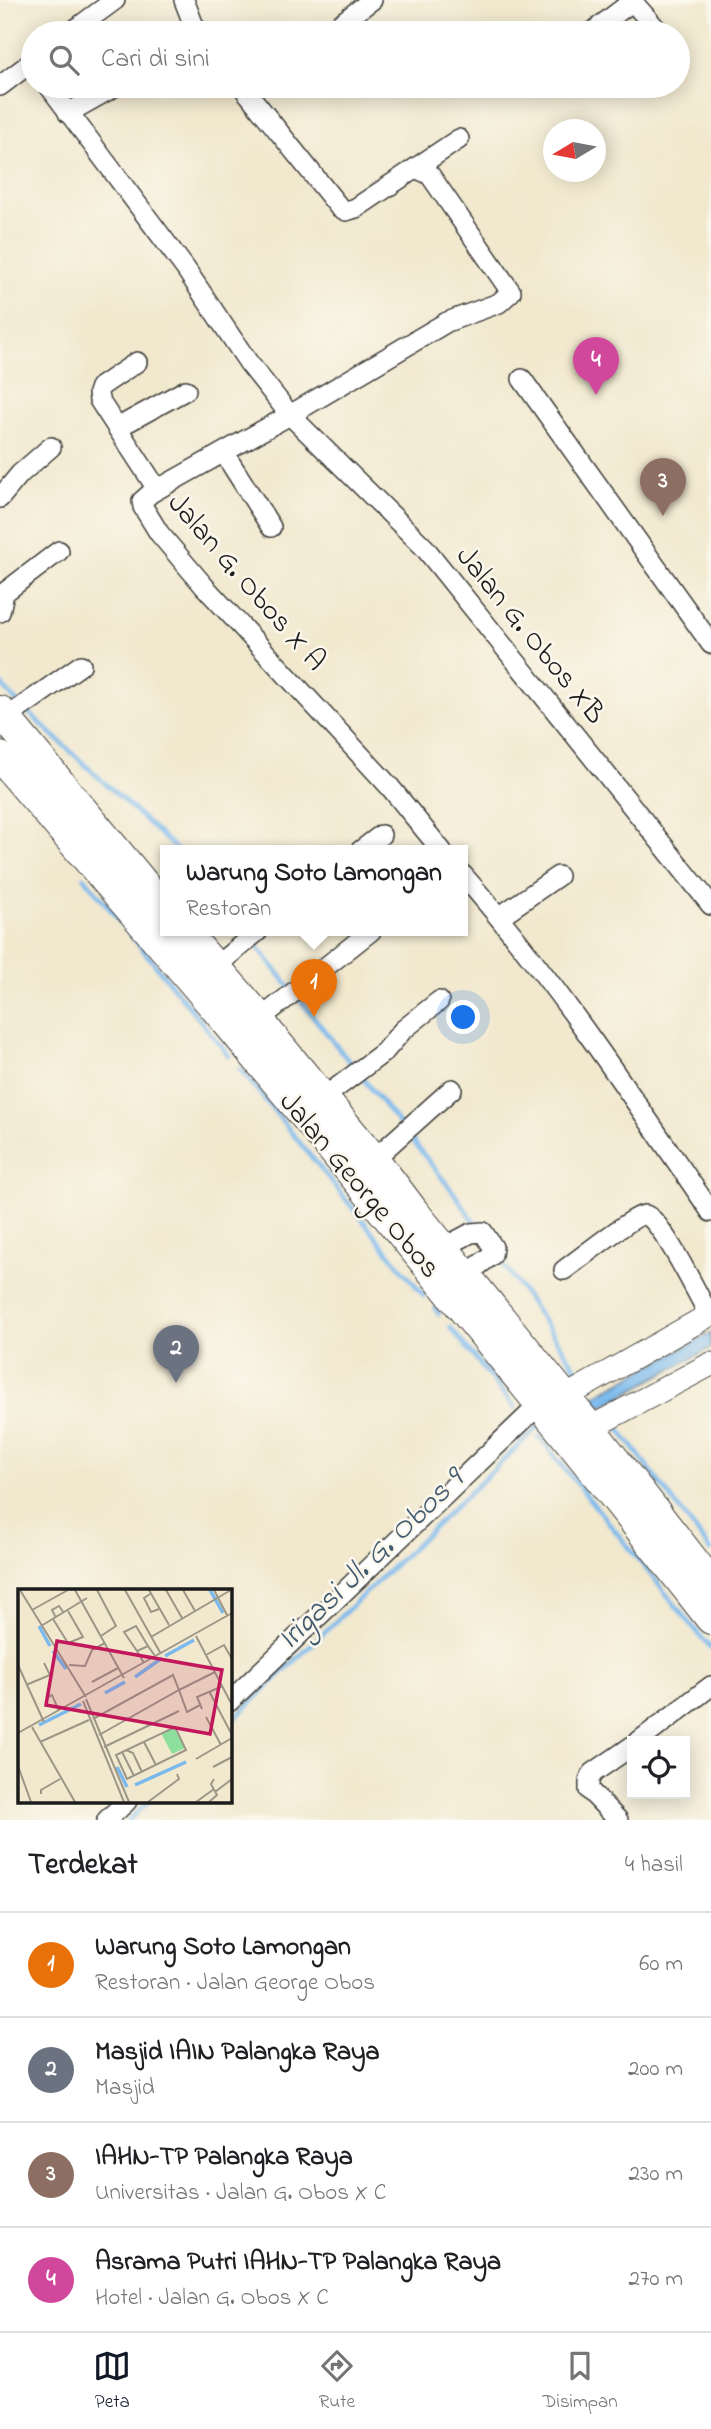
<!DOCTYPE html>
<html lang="id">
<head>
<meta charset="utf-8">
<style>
	:root { --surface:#fff; --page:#f2f2f2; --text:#202124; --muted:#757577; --line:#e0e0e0; --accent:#111827 }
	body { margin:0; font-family:"Indie Flower",sans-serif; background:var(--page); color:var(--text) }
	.controls { position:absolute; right:21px; bottom:21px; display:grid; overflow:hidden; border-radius:0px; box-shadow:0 4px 18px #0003 }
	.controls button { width:63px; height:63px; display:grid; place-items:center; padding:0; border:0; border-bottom:2px solid var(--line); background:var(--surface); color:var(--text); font:35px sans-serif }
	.compass { position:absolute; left:543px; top:119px; width:63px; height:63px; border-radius:50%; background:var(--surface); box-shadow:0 4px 18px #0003; rotate:260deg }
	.you { position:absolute; left:464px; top:1018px; width:24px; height:24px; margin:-18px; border:5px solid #fff; border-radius:50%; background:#1a73e8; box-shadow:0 0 0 10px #1a73e833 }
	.badge { display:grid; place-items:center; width:46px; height:46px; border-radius:50%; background:var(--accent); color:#fff; font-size:23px; font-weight:700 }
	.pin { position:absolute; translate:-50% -58px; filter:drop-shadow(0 2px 4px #0008) }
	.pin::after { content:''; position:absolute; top:37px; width:24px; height:21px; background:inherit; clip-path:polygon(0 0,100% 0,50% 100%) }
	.popup { position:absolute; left:160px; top:845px; width:308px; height:91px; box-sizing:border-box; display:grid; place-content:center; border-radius:0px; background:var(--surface); filter:drop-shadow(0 2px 5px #0005); font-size:23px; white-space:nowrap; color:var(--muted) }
	.popup b { font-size:26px; color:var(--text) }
	.popup::after { content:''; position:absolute; left:50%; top:100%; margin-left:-14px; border:14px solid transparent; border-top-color:var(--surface) }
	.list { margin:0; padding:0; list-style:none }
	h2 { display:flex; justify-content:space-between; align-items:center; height:91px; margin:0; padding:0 28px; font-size:30px }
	h2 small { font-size:23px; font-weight:400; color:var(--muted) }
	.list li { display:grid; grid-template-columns:46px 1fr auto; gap:21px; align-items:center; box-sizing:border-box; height:105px; padding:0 28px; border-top:2px solid var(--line) }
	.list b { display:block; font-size:26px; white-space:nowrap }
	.list p { margin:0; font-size:23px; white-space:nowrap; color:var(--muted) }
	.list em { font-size:23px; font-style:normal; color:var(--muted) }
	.icon { flex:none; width:38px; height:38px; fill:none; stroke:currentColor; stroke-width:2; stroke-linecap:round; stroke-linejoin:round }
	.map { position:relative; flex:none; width:711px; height:1820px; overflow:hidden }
	.search { position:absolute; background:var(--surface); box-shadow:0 4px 18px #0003; left:21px; right:21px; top:21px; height:77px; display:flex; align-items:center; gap:18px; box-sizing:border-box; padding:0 24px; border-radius:38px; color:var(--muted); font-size:26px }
	.sheet { height:511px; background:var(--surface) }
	nav { display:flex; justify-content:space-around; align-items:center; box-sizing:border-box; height:98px; border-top:2px solid var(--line); background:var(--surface); font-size:19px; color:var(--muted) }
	nav a { display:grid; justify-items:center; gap:4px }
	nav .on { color:var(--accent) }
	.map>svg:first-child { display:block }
	.water { fill:#79b9ed; stroke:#4a6a84; stroke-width:2 }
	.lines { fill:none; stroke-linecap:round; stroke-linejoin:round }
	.stream { stroke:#79b9ed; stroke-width:4.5 }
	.minor-casing { stroke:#3c3b37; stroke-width:22 }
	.tertiary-casing { stroke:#3c3b37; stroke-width:25 }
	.primary-casing { stroke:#3c3b37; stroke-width:32 }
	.minor { stroke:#fff; stroke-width:19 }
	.tertiary { stroke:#fff; stroke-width:23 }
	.primary { stroke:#fff; stroke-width:30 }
	.labels { text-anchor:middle; stroke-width:5; stroke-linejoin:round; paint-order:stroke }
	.street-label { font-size:30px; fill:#1c1c1c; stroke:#fbf7ec }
	.water-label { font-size:32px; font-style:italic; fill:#415b70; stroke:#fbf7ec }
	.inset-river { fill:none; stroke:#79b9ed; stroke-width:3.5 }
	.inset-road { fill:none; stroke:#9c9687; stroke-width:2 }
	.view { fill:#c2185b; fill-opacity:0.15; stroke:#c2185b; stroke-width:3.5 }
	.inset-edge { fill:none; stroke:#1c1c1c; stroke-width:3.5 }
</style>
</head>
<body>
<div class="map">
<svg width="711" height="1820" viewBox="0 0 711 1820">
	<rect width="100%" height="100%" fill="#fbf7ec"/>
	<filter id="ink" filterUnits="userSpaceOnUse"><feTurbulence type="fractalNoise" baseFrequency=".0143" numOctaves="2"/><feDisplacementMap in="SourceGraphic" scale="14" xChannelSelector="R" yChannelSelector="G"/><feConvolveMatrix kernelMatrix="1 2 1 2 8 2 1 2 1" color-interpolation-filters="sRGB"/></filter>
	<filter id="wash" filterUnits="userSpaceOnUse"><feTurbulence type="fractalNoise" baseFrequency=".00686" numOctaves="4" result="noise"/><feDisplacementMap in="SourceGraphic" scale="28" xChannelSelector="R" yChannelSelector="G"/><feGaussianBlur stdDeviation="1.57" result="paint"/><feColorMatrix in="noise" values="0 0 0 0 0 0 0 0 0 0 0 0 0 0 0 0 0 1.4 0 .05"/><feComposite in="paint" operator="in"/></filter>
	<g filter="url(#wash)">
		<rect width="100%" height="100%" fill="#f1e8ce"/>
		<polygon class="water" points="711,1333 711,1348 601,1407 594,1396"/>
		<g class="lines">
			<g class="stream">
				<polyline points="0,683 18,703"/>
				<polyline points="27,711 178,851"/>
				<polyline points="84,877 229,1056"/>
				<polyline points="257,946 291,989"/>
				<polyline points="297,996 355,1069"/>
				<polyline points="240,1069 424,1296"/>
				<polyline points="360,1075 401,1126"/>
				<polyline points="408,1135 454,1193 477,1226"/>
				<polyline points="498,1256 583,1378"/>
				<polyline points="435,1309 439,1314"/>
				<polyline points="450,1327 515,1408"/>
				<polyline points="614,1422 711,1551"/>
				<polyline points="539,1437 711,1649"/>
				<polyline points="229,1724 540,1425"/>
				<polyline points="129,1820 149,1801"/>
			</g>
		</g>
	</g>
	<g filter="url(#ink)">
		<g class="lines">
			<g class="minor-casing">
				<g id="minor">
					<polyline points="184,0 194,26 200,33"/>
					<polyline points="632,1 660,33"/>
					<polyline points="70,33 115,0"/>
					<polyline points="328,33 372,0"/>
					<polyline points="591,33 634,0"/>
					<polyline points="0,86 33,61"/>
					<polyline points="49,86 185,268 248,362 290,415 151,493 142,501 143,507 159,533 204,586 390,787 442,851"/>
					<polyline points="242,86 339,207 346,211 356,208 459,139"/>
					<polyline points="68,113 116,86"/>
					<polyline points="416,168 430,175 511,292 499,303 447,322 290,415 424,547 711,905"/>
					<polyline points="137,362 100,387 98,393 99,400 157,489"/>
					<polyline points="522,379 711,644"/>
					<polyline points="117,428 186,390"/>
					<polyline points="224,453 271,527"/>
					<polyline points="0,498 20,474 51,447"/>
					<polyline points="0,612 4,593 59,551"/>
					<polyline points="6,718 81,665"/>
					<polyline points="360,851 381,835"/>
					<path d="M463 875C555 980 632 1097 711 1212"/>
					<polyline points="499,917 558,876"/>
					<polyline points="215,967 258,931"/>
					<polyline points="260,1019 371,931"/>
					<polyline points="323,1098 384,1052 403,1030 439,1001"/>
					<polyline points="374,1159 452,1089"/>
					<polyline points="443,1248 471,1233 483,1232 493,1247 492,1255 466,1275"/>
					<path d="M564 1270C577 1261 635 1214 645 1215 659 1215 700 1299 709 1315"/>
					<polyline points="229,1702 541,1403"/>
					<polyline points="639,1741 711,1686"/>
					<polyline points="107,1820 127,1801"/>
					<polyline points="618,1820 589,1790 589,1780 593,1773 632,1746"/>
				</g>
			</g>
			<g class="tertiary-casing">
				<g id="tertiary">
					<polyline points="565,1397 711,1314"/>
					<polyline points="590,1428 711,1364"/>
				</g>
			</g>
			<g class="primary-casing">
				<g id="primary">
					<polyline points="0,711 165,909"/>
					<path d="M0 757C76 847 155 936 230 1026 393 1222 554 1419 711 1619"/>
					<polyline points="184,931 253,1010 269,1033 377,1163 414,1212 590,1428 711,1583"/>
				</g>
			</g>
			<use href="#minor" class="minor"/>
			<use href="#tertiary" class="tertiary"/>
			<use href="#primary" class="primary"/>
		</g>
	</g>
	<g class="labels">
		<g class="street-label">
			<text transform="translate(248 581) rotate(49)" y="10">Jalan G. Obos X A</text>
			<text transform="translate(532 634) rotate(51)" y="10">Jalan G. Obos XB</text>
			<text transform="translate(361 1184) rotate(50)" y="10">Jalan George Obos</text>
		</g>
		<g class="water-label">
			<text transform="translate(369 1558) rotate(-44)" y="11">Irigasi Jl. G. Obos 9</text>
		</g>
	</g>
	<g transform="translate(18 1589)">
		<rect width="214" height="214" fill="#f1e8ce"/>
		<path d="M156 138 167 159 154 165 143 144Z" fill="#8ede9d"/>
		<path class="inset-river" d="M192 1 205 24M21 37 32 57M35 62 48 80M147 67 176 51M117 88 144 69M87 104 107 93M21 136 63 115M99 178 109 198M117 196 168 173"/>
		<path class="inset-road" d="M2 1 68 108M57 1 106 89M79 1 98 37 83 47M107 1 143 65M131 1 151 36M148 1 164 29M165 1 177 22M196 1 209 26M132 5 126 9 133 23 141 20M14 21 50 1M38 29 34 21 41 17 46 24M35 30 50 54 65 48 50 22M23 37 69 9M178 47 214 116M133 48 213 1M119 62 106 43 118 37 130 57M188 66 206 56 214 70M126 74 119 62 130 57 137 67M0 76 26 133M51 76 67 77 74 61 87 54M74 93 100 79M8 96 32 86 26 74M191 102 214 146M28 109 34 106 41 122M68 110 111 213M65 112 106 213M184 120 179 108 205 97M188 128 203 156M75 130 155 86 161 101 197 83M14 138 57 213M157 138 168 161 109 190 98 166ZM0 144 214 24M81 146 161 101 169 123 182 116M22 153 71 131M126 153 138 176M86 158 161 122M108 161 115 164 124 183M104 163 116 187M178 170 214 149M0 177 13 213M195 178 214 168M197 203 214 190M23 205V201L42 190M130 213 161 190 159 185M178 213 196 200M191 213 199 206 193 195 196 190"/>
		<path class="view" d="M39 52 204 81 192 145 28 116Z"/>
		<rect width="214" height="214" class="inset-edge"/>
	</g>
</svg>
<div class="controls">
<button><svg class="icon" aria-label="locate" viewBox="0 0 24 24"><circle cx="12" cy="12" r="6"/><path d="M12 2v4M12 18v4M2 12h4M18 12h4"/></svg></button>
</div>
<svg class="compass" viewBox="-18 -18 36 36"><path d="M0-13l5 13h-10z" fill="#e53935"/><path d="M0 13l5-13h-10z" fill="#757577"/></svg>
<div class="you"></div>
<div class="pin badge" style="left:314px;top:1017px;background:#e8710a">1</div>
<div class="popup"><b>Warung Soto Lamongan</b>Restoran</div>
<div class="pin badge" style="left:176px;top:1383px;background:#6b7280">2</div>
<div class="pin badge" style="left:663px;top:516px;background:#8d6e63">3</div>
<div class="pin badge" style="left:596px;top:395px;background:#d1479c">4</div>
<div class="search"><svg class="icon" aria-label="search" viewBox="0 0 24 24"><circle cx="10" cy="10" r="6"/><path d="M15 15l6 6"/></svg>Cari di sini</div>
</div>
<section class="sheet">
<h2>Terdekat<small>4 hasil</small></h2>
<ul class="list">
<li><span class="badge" style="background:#e8710a">1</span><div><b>Warung Soto Lamongan</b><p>Restoran · Jalan George Obos</p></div><em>60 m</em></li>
<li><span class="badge" style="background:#6b7280">2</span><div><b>Masjid IAIN Palangka Raya</b><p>Masjid</p></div><em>200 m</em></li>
<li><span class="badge" style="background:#8d6e63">3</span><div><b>IAHN-TP Palangka Raya</b><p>Universitas · Jalan G. Obos X C</p></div><em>230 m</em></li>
<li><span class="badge" style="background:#d1479c">4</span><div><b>Asrama Putri IAHN-TP Palangka Raya</b><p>Hotel · Jalan G. Obos X C</p></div><em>270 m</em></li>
</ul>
</section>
<nav>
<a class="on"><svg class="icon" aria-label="map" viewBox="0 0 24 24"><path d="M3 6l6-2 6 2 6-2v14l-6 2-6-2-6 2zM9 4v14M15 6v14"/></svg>Peta</a>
<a><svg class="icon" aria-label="directions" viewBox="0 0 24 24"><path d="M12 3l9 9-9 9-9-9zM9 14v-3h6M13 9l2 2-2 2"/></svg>Rute</a>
<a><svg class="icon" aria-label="saved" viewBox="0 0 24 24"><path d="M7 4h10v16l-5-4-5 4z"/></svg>Disimpan</a>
</nav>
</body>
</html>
